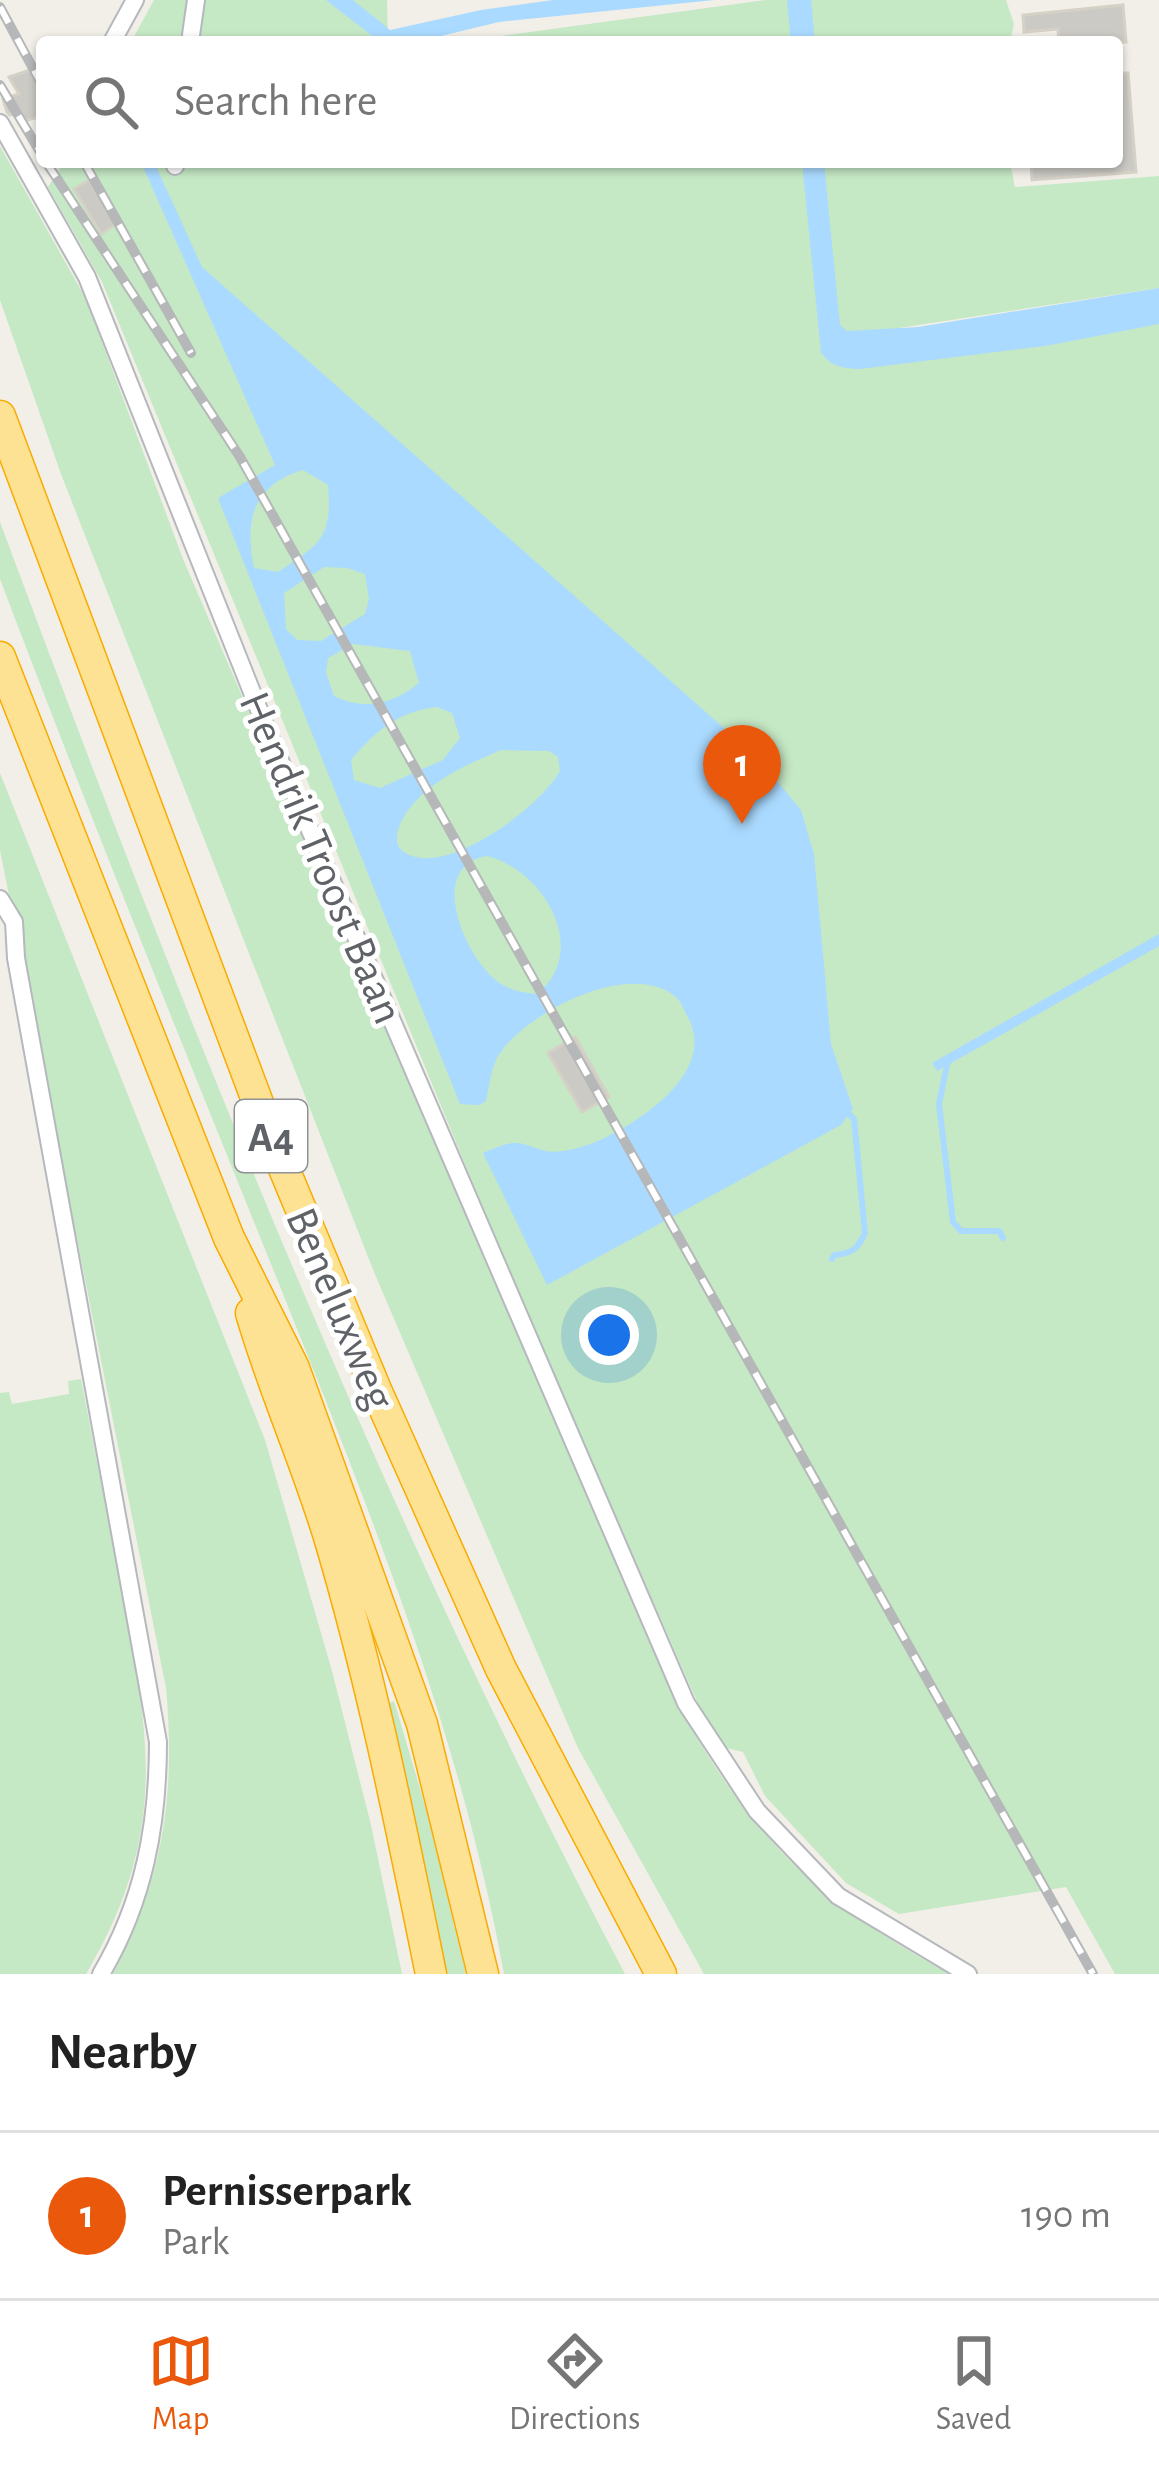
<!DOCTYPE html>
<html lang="en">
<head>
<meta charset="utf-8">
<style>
	:root { --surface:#fff; --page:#f2f2f2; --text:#222; --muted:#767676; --line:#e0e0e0; --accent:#ea580c }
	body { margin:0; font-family:"Alegreya Sans",sans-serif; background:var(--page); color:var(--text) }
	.you { position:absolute; left:609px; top:1335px; width:42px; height:42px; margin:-30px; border:9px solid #fff; border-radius:50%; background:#1a73e8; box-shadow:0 0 0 18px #1a73e833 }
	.badge { display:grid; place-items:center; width:78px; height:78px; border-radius:50%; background:var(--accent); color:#fff; font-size:39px; font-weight:700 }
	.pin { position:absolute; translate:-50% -99px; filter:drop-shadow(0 3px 6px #0008) }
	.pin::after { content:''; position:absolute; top:63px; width:42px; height:36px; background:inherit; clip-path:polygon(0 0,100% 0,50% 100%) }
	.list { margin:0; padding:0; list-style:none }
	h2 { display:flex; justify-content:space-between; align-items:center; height:156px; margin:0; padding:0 48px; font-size:51px }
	h2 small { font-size:39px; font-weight:400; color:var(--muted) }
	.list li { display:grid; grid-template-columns:78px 1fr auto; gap:36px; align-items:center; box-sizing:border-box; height:168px; padding:0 48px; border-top:3px solid var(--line) }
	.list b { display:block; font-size:45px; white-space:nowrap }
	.list p { margin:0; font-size:39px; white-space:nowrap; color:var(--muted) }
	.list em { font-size:39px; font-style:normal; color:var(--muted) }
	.icon { flex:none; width:66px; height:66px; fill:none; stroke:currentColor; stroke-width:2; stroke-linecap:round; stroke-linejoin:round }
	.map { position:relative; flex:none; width:1159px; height:1974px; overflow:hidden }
	.search { position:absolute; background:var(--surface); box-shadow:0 3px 9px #0004; left:36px; right:36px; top:36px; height:132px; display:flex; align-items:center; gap:30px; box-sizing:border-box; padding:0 42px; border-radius:12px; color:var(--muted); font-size:45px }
	.sheet { height:324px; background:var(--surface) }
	nav { display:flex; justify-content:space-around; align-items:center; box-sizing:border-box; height:168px; border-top:3px solid var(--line); background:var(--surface); font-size:33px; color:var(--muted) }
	nav a { display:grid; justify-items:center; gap:6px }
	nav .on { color:var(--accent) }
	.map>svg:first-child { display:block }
	.green { fill:#c5e8c5 }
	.water { fill:#aadaff; fill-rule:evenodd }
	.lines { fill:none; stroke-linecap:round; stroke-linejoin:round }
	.stream { stroke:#aadaff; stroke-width:6 }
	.building { fill:#cccac5; stroke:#d6d1c6; stroke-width:3 }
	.street-casing { stroke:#b5b8bc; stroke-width:20 }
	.highway-casing { stroke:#f9ab00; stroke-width:33 }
	.street { stroke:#fff; stroke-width:16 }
	.highway { stroke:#fde293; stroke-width:30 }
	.rail-casing { stroke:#b6b7b8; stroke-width:10 }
	.rail { stroke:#fff; stroke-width:6; stroke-dasharray:18; stroke-linecap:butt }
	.labels { text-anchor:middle; stroke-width:10; stroke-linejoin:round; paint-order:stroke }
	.shield { fill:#fff; stroke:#8f9295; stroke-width:3 }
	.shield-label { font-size:42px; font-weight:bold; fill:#5f6368 }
	.street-label { font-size:45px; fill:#5f6368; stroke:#fff }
</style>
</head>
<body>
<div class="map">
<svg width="1159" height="1974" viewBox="0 0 1159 1974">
	<rect width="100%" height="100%" fill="#f1efe8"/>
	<g class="green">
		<polygon points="154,0 387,0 388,42 131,42"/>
		<polygon points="766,0 1006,0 1014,24 1010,42 456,42"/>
		<path d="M0 146 86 299 183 559 671 1692C748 1833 809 1897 950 1974H704L578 1748 374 1272 61 474 0 300Z"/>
		<polygon points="64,162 1010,162 1015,187 1159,176 1159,288 899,328 899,341 1159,291 1159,1974 1115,1974 1066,1887 899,1914 846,1883 765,1796 743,1752 723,1747 699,1706 523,1305 102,282 48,187"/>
		<path d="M0 522C183 1015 379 1508 625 1974H504C460 1730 365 1498 273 1269 187 1056 101 844 19 629L0 579Z"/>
		<path d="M0 773 265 1440 332 1671 371 1825 402 1974H113C163 1879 176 1794 166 1688L0 850Z"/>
		<path d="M81 1379C94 1448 108 1517 121 1586 150 1737 169 1833 86 1974H0V1393L9 1392 12 1404 69 1394 68 1381Z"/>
		<polygon points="394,1701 426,1809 466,1974 444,1974 388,1704"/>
	</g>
	<g class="water">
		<polygon points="326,0 353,0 390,30 481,10 553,0 714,0 499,22 416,42 380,42"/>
		<polygon points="787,0 811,0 815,42 791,42"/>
		<path d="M141 162H154L202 267 760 760 801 810 814 854 831 1044 853 1109 841 1125 547 1285 483 1153C493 1149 507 1142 518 1143 527 1144 536 1149 545 1151 560 1154 584 1147 598 1141 643 1121 720 1069 686 1014 683 1008 681 1002 677 998 631 957 525 1013 498 1056 491 1068 489 1087 486 1101L479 1105 460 1104 218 498 275 465ZM303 470 328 485C333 538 319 545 278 572L254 568C244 520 253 485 303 470ZM324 567 347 568 365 574 369 599 365 614 321 641 297 640 286 629 284 593ZM353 644 410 651 419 683C393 704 365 711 334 696L326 673 328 658ZM437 707 452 713 460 738 443 760 380 788 354 780 351 760C375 731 399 711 437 707ZM501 750 549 751 558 757 560 771C541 806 445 880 404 852 395 846 396 836 399 827 415 787 463 766 501 750ZM487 856C544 870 591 951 537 994 524 993 512 991 501 984 466 962 424 866 487 856Z"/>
		<path d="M802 162H824L840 325 847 331 918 327 1159 288V324L1045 346 860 369C845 369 829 366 821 352Z"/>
		<polygon points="1159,934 1159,946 937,1071 932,1063"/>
	</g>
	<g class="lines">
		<g class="stream">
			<polyline points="947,1065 939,1104 953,1222 961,1231 999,1231 1003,1238"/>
			<path d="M832 1259 834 1255C851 1254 858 1249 865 1233L854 1119 849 1114"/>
		</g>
	</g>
	<g class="building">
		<polygon points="1123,5 1126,42 1059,42 1058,29 1024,32 1023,15"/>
		<polygon points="36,68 42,89 42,116 24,121 21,112 10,115 7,112 3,99 19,94 9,77"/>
		<polygon points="1117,73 1128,73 1136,172 1032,180 1031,162 1117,162"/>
		<polygon points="89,180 116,224 101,234 74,189"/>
		<polygon points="575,1037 609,1097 582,1112 548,1053"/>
	</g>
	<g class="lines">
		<g class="street-casing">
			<g id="street">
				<polyline points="112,42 135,0"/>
				<polyline points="190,42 196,0"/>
				<polyline points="0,123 87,277 269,735 686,1703 757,1811 838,1896 968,1974"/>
				<polyline points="175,162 175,166"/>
				<path d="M0 899 14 922 16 958 158 1742C158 1825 144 1901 101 1974"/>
			</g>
		</g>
		<g class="highway-casing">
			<g id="highway">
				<polyline points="0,416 270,1135 377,1392 501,1669 661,1974"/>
				<polyline points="0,657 229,1238 294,1368 422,1724 483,1974"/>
				<path d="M251 1313C273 1389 306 1461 329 1537 372 1681 401 1827 431 1974"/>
			</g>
		</g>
		<use href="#street" class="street"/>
		<use href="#highway" class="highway"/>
		<g class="rail-casing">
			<g id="rail">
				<polyline points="0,7 42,85"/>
				<polyline points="0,85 42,155"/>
				<polyline points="46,162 240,457 1093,1974"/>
				<polyline points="84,162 191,353"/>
			</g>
		</g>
		<use href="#rail" class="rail"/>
	</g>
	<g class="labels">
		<rect class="shield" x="235" y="1100" width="72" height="72" rx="9"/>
		<g class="shield-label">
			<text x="271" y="1151">A4</text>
		</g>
		<g class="street-label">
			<text transform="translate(323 857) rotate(67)" y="16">Hendrik Troost Baan</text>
			<text transform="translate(342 1308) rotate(67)" y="16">Beneluxweg</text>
		</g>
	</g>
</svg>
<div class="you"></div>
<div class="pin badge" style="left:742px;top:824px">1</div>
<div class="search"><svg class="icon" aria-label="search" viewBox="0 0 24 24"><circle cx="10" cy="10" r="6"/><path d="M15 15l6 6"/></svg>Search here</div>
</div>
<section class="sheet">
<h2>Nearby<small></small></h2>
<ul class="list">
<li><span class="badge">1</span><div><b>Pernisserpark</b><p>Park</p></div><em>190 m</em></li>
</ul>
</section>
<nav>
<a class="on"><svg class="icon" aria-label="map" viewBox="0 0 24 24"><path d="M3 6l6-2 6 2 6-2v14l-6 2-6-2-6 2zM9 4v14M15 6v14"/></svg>Map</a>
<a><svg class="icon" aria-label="directions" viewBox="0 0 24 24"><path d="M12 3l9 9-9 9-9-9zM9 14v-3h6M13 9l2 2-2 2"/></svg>Directions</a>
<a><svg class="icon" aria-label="saved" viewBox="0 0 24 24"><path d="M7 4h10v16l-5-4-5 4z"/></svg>Saved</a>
</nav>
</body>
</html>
